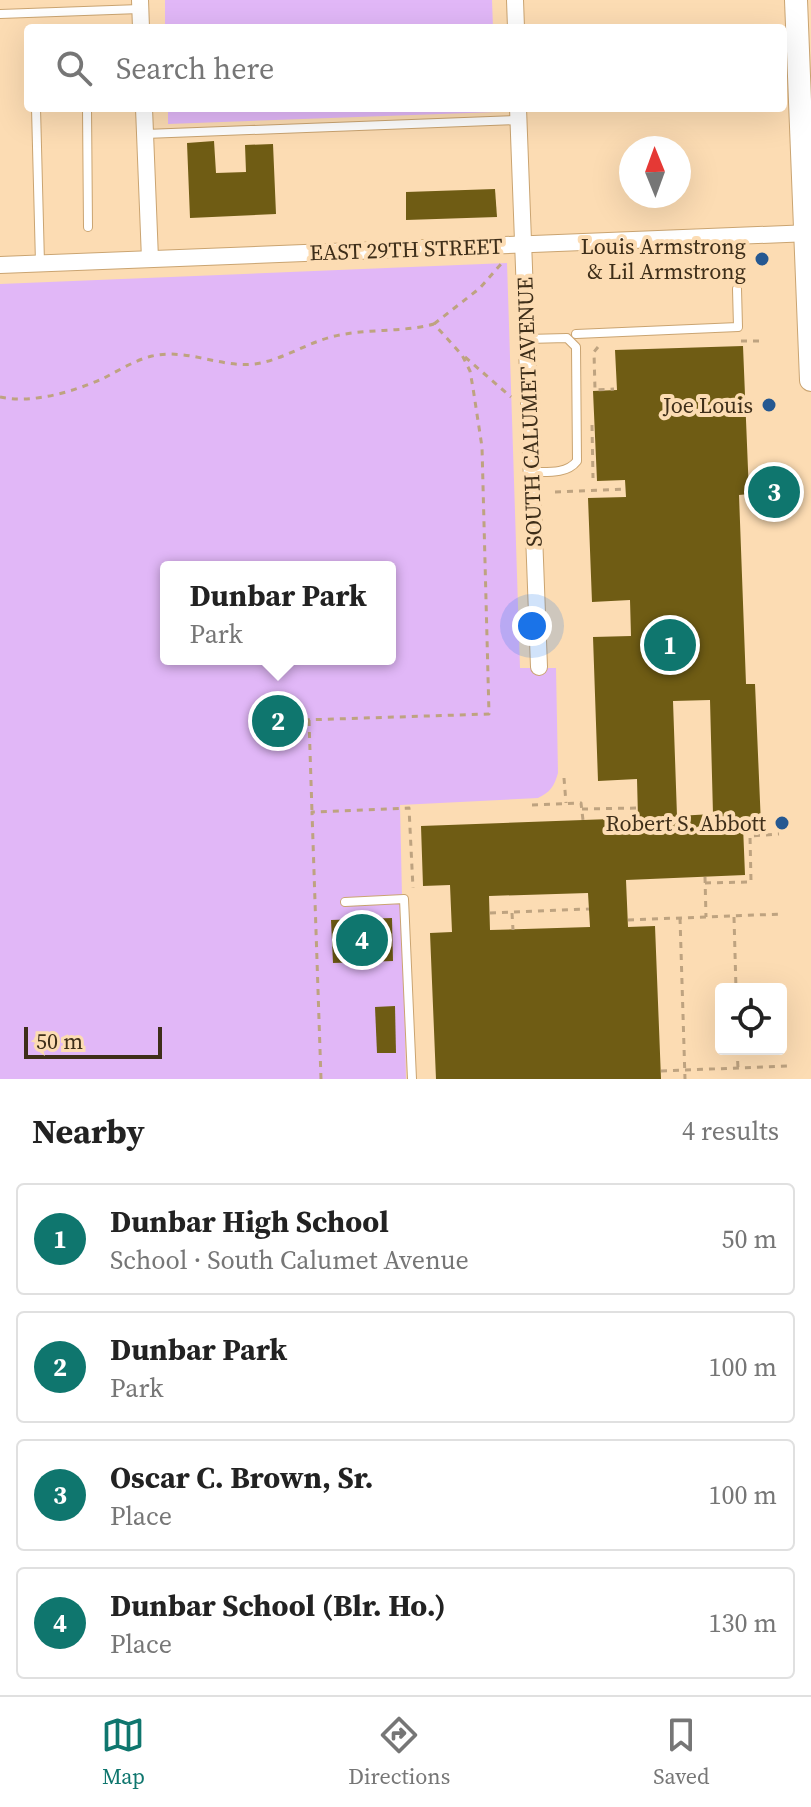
<!DOCTYPE html>
<html lang="en">
<head>
<meta charset="utf-8">
<style>
	:root { --surface:#fff; --page:#f2f2f2; --text:#222; --muted:#767676; --line:#e0e0e0; --accent:#0f766e }
	body { margin:0; font-family:"Source Serif 4",serif; background:var(--page); color:var(--text) }
	.controls { position:absolute; right:24px; bottom:24px; display:grid; overflow:hidden; border-radius:8px; box-shadow:0 8px 32px #0002 }
	.controls button { width:72px; height:72px; display:grid; place-items:center; padding:0; border:0; border-bottom:2px solid var(--line); background:var(--surface); color:var(--text); font:40px sans-serif }
	.compass { position:absolute; left:619px; top:136px; width:72px; height:72px; border-radius:50%; background:var(--surface); box-shadow:0 8px 32px #0002; rotate:359deg }
	.scale { position:absolute; left:24px; bottom:20px; width:138px; box-sizing:border-box; padding-left:8px; border:4px solid #3e2e19; border-top:0; font-size:22px; line-height:28px; white-space:nowrap; color:#3e2e19; -webkit-text-stroke:6px #fcdcb3; paint-order:stroke }
	.you { position:absolute; left:532px; top:626px; width:28px; height:28px; margin:-20px; border:6px solid #fff; border-radius:50%; background:#1a73e8; box-shadow:0 0 0 12px #1a73e833 }
	.badge { display:grid; place-items:center; width:52px; height:52px; border-radius:50%; background:var(--accent); color:#fff; font-size:26px; font-weight:700 }
	.pin { position:absolute; translate:-50% -50%; border:4px solid #fff; box-shadow:0 2px 8px #0006 }
	.popup { position:absolute; left:160px; top:561px; width:236px; height:104px; box-sizing:border-box; display:grid; place-content:center; border-radius:8px; background:var(--surface); filter:drop-shadow(0 2px 6px #0005); font-size:26px; white-space:nowrap; color:var(--muted) }
	.popup b { font-size:30px; color:var(--text) }
	.popup::after { content:''; position:absolute; left:50%; top:100%; margin-left:-16px; border:16px solid transparent; border-top-color:var(--surface) }
	.list { margin:0; padding:0; list-style:none }
	h2 { display:flex; justify-content:space-between; align-items:center; height:104px; margin:0; padding:0 32px; font-size:34px }
	h2 small { font-size:26px; font-weight:400; color:var(--muted) }
	.list li { display:grid; grid-template-columns:52px 1fr auto; gap:24px; align-items:center; box-sizing:border-box; height:112px; margin:0 16px 16px; padding:0 16px; border:2px solid var(--line); border-radius:8px }
	.list b { display:block; font-size:30px; white-space:nowrap }
	.list p { margin:0; font-size:26px; white-space:nowrap; color:var(--muted) }
	.list em { font-size:26px; font-style:normal; color:var(--muted) }
	.icon { flex:none; width:44px; height:44px; fill:none; stroke:currentColor; stroke-width:2; stroke-linecap:round; stroke-linejoin:round }
	.map { position:relative; flex:none; width:811px; height:1079px; overflow:hidden }
	.search { position:absolute; background:var(--surface); box-shadow:0 8px 32px #0002; left:24px; right:24px; top:24px; height:88px; display:flex; align-items:center; gap:20px; box-sizing:border-box; padding:0 28px; border-radius:8px; color:var(--muted); font-size:30px }
	.sheet { height:616px; background:var(--surface) }
	nav { display:flex; justify-content:space-around; align-items:center; box-sizing:border-box; height:112px; border-top:2px solid var(--line); background:var(--surface); font-size:22px; color:var(--muted) }
	nav a { display:grid; justify-items:center; gap:4px }
	nav .on { color:var(--accent) }
	.map>svg:first-child { display:block }
	.green { fill:#e1b7f7; fill-rule:evenodd }
	.building { fill:#6f5c14; fill-rule:evenodd }
	.lines { fill:none; stroke-linecap:round; stroke-linejoin:round }
	.lane-casing { stroke:#caa471; stroke-width:10 }
	.street-casing { stroke:#caa471; stroke-width:18 }
	.secondary-casing { stroke:#caa471; stroke-width:24 }
	.path { stroke:#bea380; stroke-width:3; stroke-dasharray:6 6; stroke-linecap:butt }
	.lane { stroke:#fff; stroke-width:8 }
	.street { stroke:#fff; stroke-width:16 }
	.secondary { stroke:#fff; stroke-width:22 }
	.poi-dot { fill:#255891; stroke:#fcdcb3; stroke-width:3 }
	.labels { text-anchor:middle; stroke-width:8; stroke-linejoin:round; paint-order:stroke }
	.poi-label { font-size:22px; fill:#3e2e19; stroke:#fcdcb3; text-anchor:end }
	.street-label { font-size:22px; fill:#3e2e19; stroke:#fcdcb3 }
</style>
</head>
<body>
<div class="map">
<svg width="811" height="1079" viewBox="0 0 811 1079">
	<rect width="100%" height="100%" fill="#fcdcb3"/>
	<g class="green">
		<polygon points="165,0 492,0 493,28 165,28"/>
		<polygon points="168,108 496,108 496,112 168,124"/>
		<path d="M507 263 520 668H556L558 773C554 787 550 792 538 798L400 805 406 1079H0V284ZM166 567H390V659H166Z"/>
	</g>
	<g class="building">
		<polygon points="214,141 216,173 246,172 245,145 273,144 276,214 190,218 187,143"/>
		<polygon points="495,189 497,217 406,220 406,192"/>
		<path d="M743 346 749 494 739 495 746 684H755L761 825 743 826 745 875 626 880 628 927 655 926 661 1079H436L430 933 452 932 450 885 423 886 421 826 638 818 637 779 598 781 593 637 631 636 630 600 592 602 588 498 626 497 625 480 597 481 593 391 617 390 615 350ZM710 700 713 814 677 816 673 701ZM588 893 590 927 490 930 489 896Z"/>
		<polygon points="392,918 393,961 333,963 331,920"/>
		<polygon points="395,1006 396,1053 377,1053 375,1007"/>
	</g>
	<g class="lines">
		<g class="lane-casing">
			<g id="lane">
				<polyline points="0,14 140,9"/>
				<polyline points="36,108 40,263"/>
				<polyline points="87,108 88,227"/>
				<polyline points="145,134 518,120"/>
				<polyline points="576,334 738,327 737,289"/>
				<path d="M527 339 567 338 576 347 577 461C567 474 548 472 532 472"/>
				<polyline points="345,902 404,899 412,1079"/>
			</g>
		</g>
		<g class="street-casing">
			<g id="street">
				<polyline points="140,0 141,28"/>
				<polyline points="515,0 516,28"/>
				<polyline points="144,108 150,259"/>
				<polyline points="518,108 539,667"/>
				<polyline points="0,265 811,233"/>
			</g>
		</g>
		<g class="secondary-casing">
			<polyline id="secondary" points="796,0 811,380"/>
		</g>
		<g class="path">
			<polyline points="434,324 480,288 501,264"/>
			<polyline points="741,341 761,341"/>
			<polyline points="598,347 594,352 595,390 614,389"/>
			<polyline points="465,357 511,397"/>
			<path d="M0 397C32 404 72 392 102 379 118 371 135 360 152 356 188 348 220 368 255 364 282 360 305 344 331 337 365 328 400 333 434 324L462 355 470 371 473 388 482 447 489 714 273 721 272 696"/>
			<polyline points="592,425 593,478"/>
			<polyline points="555,492 626,489"/>
			<polyline points="309,720 312,812"/>
			<polyline points="269,733 273,721"/>
			<polyline points="564,778 566,803"/>
			<polyline points="532,805 581,803 583,820"/>
			<polyline points="582,809 638,808"/>
			<polyline points="705,877 706,917"/>
			<polyline points="705,883 751,882 750,836 779,834"/>
			<polyline points="490,913 589,909"/>
			<polyline points="512,913 513,930"/>
			<polyline points="734,917 736,989"/>
			<polyline points="680,918 685,1079"/>
			<polyline points="628,920 782,914"/>
			<polyline points="737,1049 738,1068"/>
			<polyline points="661,1071 788,1066"/>
			<polyline points="321,1079 312,812 409,808 413,888"/>
		</g>
		<use href="#lane" class="lane"/>
		<use href="#street" class="street"/>
		<use href="#secondary" class="secondary"/>
	</g>
	<g class="poi-dot">
		<circle cx="762" cy="259" r="8"/>
		<circle cx="769" cy="405" r="8"/>
		<circle cx="782" cy="823" r="8"/>
	</g>
	<g class="labels">
		<g class="poi-label">
			<text x="746" y="254">Louis Armstrong<tspan x="746" dy="25">&amp; Lil Armstrong</tspan></text>
			<text x="753" y="413">Joe Louis</text>
			<text x="766" y="831">Robert S. Abbott</text>
		</g>
		<g class="street-label">
			<text transform="translate(406 249) rotate(-2)" y="8">EAST 29TH STREET</text>
			<text transform="translate(529 412) rotate(-92)" y="8">SOUTH CALUMET AVENUE</text>
		</g>
	</g>
</svg>
<div class="controls">
<button><svg class="icon" aria-label="locate" viewBox="0 0 24 24"><circle cx="12" cy="12" r="6"/><path d="M12 2v4M12 18v4M2 12h4M18 12h4"/></svg></button>
</div>
<svg class="compass" viewBox="-18 -18 36 36"><path d="M0-13l5 13h-10z" fill="#e53935"/><path d="M0 13l5-13h-10z" fill="#767676"/></svg>
<div class="scale">50 m</div>
<div class="you"></div>
<div class="pin badge" style="left:670px;top:645px">1</div>
<div class="pin badge" style="left:278px;top:721px">2</div>
<div class="popup"><b>Dunbar Park</b>Park</div>
<div class="pin badge" style="left:774px;top:492px">3</div>
<div class="pin badge" style="left:362px;top:940px">4</div>
<div class="search"><svg class="icon" aria-label="search" viewBox="0 0 24 24"><circle cx="10" cy="10" r="6"/><path d="M15 15l6 6"/></svg>Search here</div>
</div>
<section class="sheet">
<h2>Nearby<small>4 results</small></h2>
<ul class="list">
<li><span class="badge">1</span><div><b>Dunbar High School</b><p>School · South Calumet Avenue</p></div><em>50 m</em></li>
<li><span class="badge">2</span><div><b>Dunbar Park</b><p>Park</p></div><em>100 m</em></li>
<li><span class="badge">3</span><div><b>Oscar C. Brown, Sr.</b><p>Place</p></div><em>100 m</em></li>
<li><span class="badge">4</span><div><b>Dunbar School (Blr. Ho.)</b><p>Place</p></div><em>130 m</em></li>
</ul>
</section>
<nav>
<a class="on"><svg class="icon" aria-label="map" viewBox="0 0 24 24"><path d="M3 6l6-2 6 2 6-2v14l-6 2-6-2-6 2zM9 4v14M15 6v14"/></svg>Map</a>
<a><svg class="icon" aria-label="directions" viewBox="0 0 24 24"><path d="M12 3l9 9-9 9-9-9zM9 14v-3h6M13 9l2 2-2 2"/></svg>Directions</a>
<a><svg class="icon" aria-label="saved" viewBox="0 0 24 24"><path d="M7 4h10v16l-5-4-5 4z"/></svg>Saved</a>
</nav>
</body>
</html>
